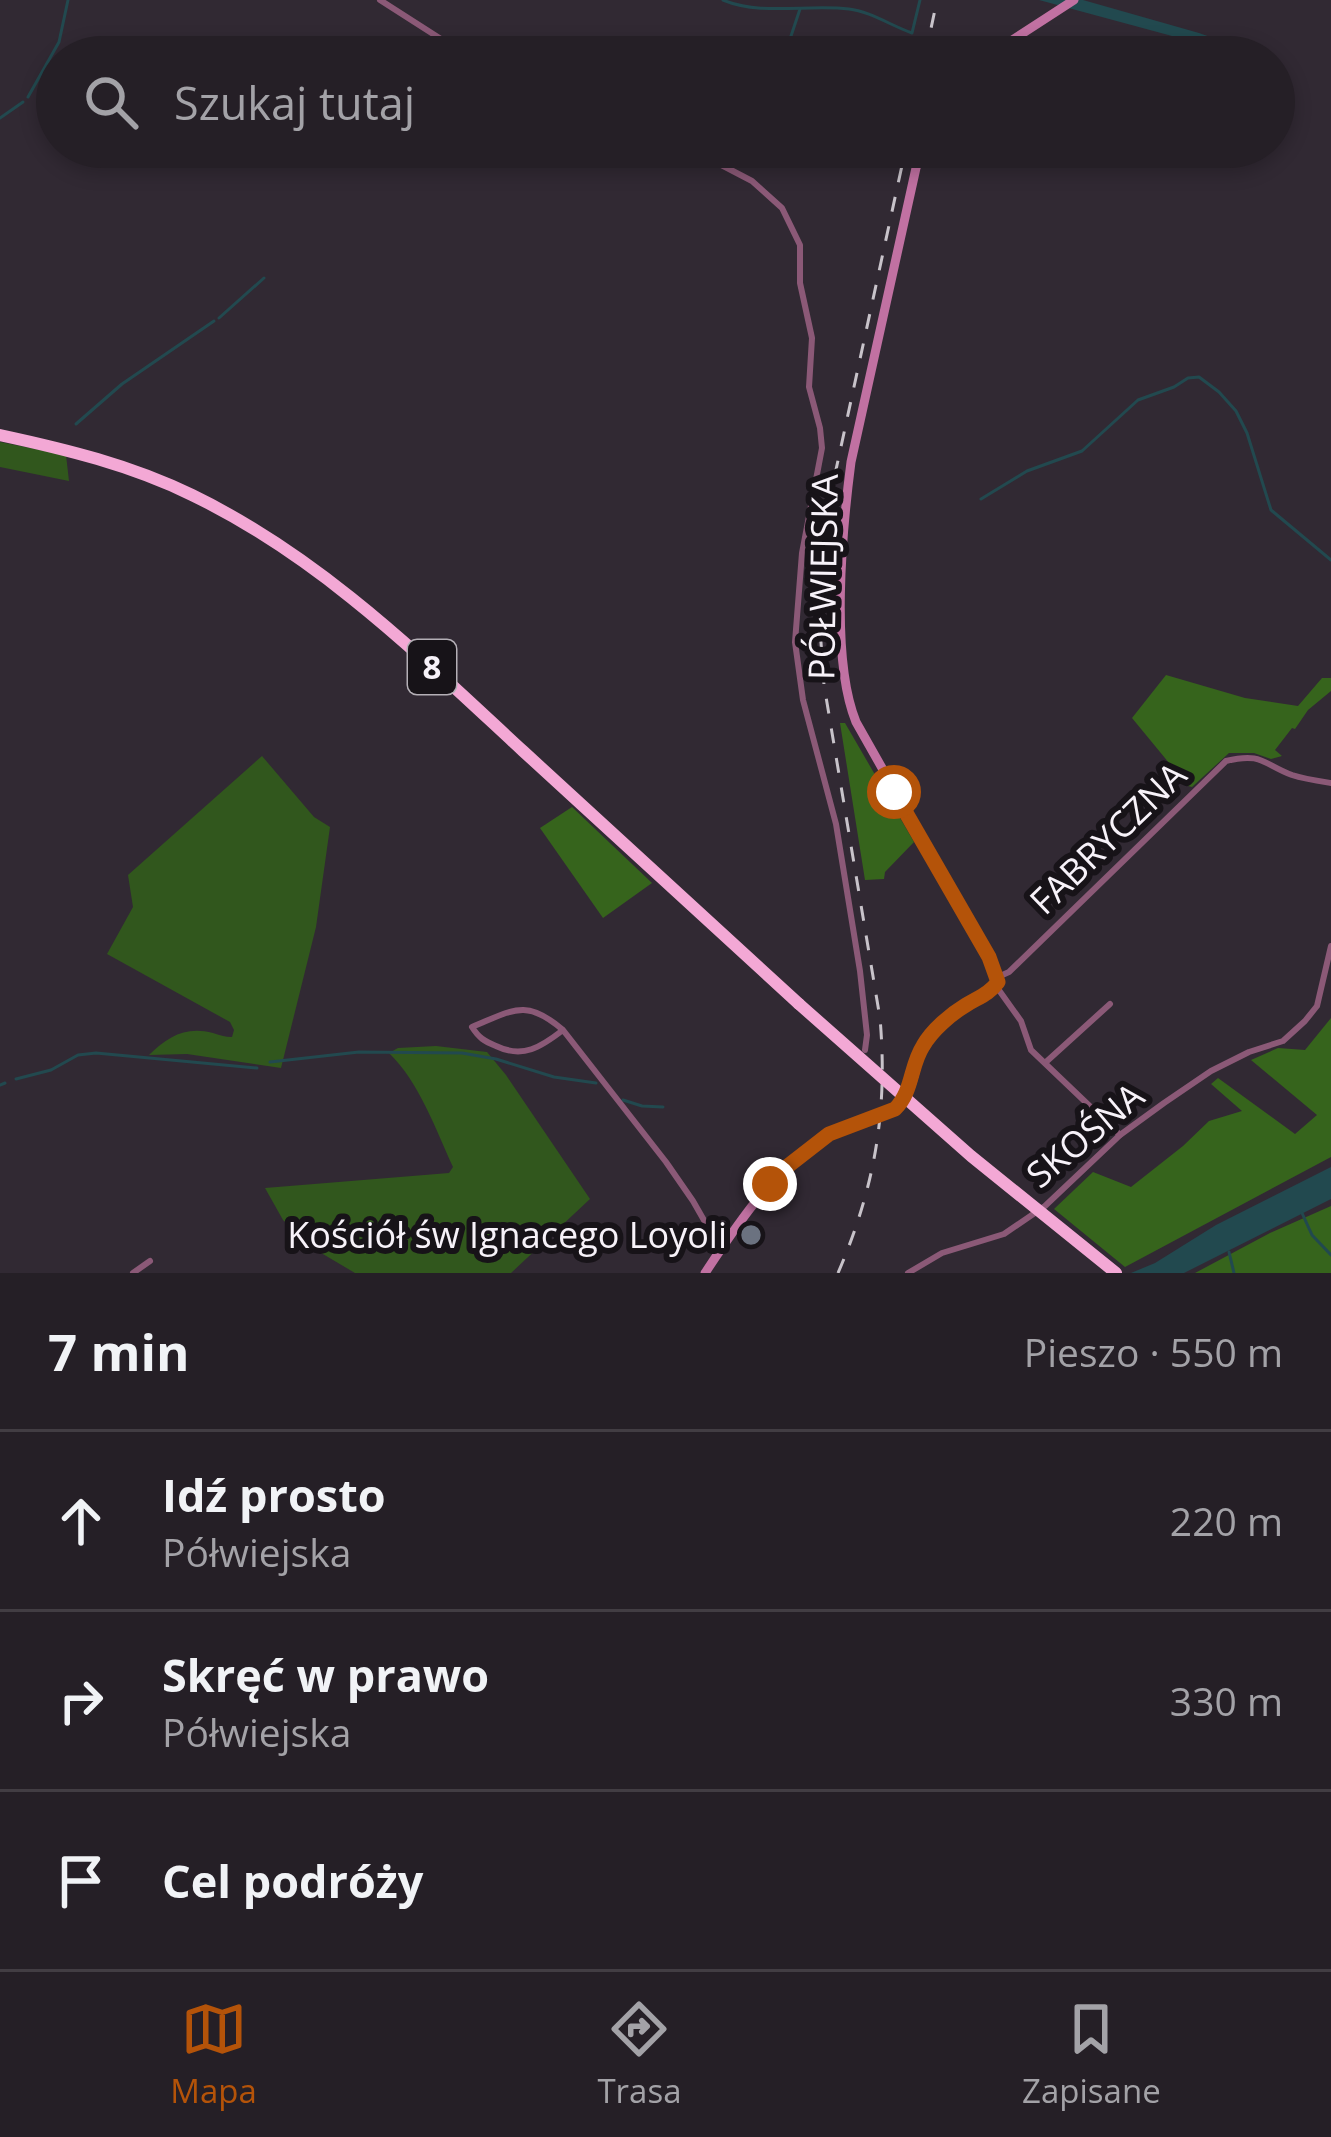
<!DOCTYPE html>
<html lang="pl">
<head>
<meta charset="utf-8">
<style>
	:root { --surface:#251f26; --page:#2d272e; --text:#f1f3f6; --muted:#a3a2a7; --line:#423d43; --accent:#b45309 }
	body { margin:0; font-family:"Open Sans",sans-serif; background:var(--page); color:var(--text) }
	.stop { position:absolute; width:36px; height:36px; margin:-27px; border:9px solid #b45309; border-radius:50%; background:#fff }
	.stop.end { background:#b45309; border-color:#fff; box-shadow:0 3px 12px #0008 }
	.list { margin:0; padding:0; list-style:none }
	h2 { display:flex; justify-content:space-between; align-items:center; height:156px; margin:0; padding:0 48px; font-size:51px }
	h2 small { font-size:39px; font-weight:400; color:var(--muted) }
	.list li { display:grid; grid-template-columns:78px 1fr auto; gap:36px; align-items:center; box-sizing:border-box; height:180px; padding:0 48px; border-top:3px solid var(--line) }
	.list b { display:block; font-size:45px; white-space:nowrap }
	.list p { margin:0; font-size:39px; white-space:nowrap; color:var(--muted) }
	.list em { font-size:39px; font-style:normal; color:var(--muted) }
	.icon { flex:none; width:66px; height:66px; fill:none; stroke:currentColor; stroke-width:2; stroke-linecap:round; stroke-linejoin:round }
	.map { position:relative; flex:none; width:1331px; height:1273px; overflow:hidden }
	.search { position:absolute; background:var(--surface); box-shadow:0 6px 18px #0003; left:36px; right:36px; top:36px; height:132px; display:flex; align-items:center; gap:30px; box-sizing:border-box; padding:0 42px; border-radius:66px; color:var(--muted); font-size:45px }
	.sheet { height:696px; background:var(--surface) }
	nav { display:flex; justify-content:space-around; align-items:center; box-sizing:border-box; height:168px; border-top:3px solid var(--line); background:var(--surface); font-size:33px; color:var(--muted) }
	nav a { display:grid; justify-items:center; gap:6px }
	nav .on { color:var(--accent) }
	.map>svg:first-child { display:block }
	.green { fill:#31571d }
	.forest { fill:#36641c }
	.water { fill:#22494f }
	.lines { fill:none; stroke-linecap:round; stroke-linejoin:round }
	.stream { stroke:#22494f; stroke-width:3 }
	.street { stroke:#8b5977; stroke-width:6 }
	.secondary { stroke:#c171a2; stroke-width:9 }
	.highway { stroke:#f3a8d5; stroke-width:12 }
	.rail { stroke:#c8c3ca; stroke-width:3; stroke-dasharray:15 15; stroke-linecap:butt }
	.highway-bridge { stroke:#f3a8d5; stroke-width:12 }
	.route { stroke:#b45309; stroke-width:15 }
	.worship-dot { fill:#6b7280; stroke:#171318; stroke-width:4.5 }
	.labels { text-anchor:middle; stroke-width:12; stroke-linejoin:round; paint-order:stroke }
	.shield { fill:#171318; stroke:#b4afb6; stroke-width:3 }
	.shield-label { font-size:33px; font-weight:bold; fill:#f7f2f9 }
	.street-label { font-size:36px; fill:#f7f2f9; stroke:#171318 }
	.poi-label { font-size:36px; fill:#f7f2f9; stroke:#171318; text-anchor:end }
</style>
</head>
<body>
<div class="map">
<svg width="1331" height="1273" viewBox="0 0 1331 1273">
	<rect width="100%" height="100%" fill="#312933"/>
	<g class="green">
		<polygon points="0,442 66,455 69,481 0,467"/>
		<path d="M262 756 314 817 330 827 316 927 281 1068 187 1054 149 1055C168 1037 185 1026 213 1033 219 1035 225 1037 232 1037L234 1030 230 1022 107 954 133 907 128 875Z"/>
		<path d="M436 1046 487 1052 506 1075 590 1199 511 1273H355L311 1247 283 1220 265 1188 449 1173 453 1167C436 1130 419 1082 389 1053L398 1048Z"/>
	</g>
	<g class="forest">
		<polygon points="1166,675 1245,698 1298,706 1322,678 1331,678 1331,691 1308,710 1295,729 1292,728 1275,750 1282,756 1271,759 1254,753 1229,753 1192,787 1188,786 1132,718"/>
		<polygon points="840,723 845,723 914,842 885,872 884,879 865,880"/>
		<polygon points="572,807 652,883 603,918 540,828"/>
		<polygon points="1331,1018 1331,1157 1125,1267 1054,1209 1093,1172 1131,1187 1183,1146 1209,1121 1242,1111 1211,1084 1218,1078 1295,1134 1317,1115 1251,1060 1278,1048 1305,1050"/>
		<polygon points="1331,1206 1331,1273 1195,1273 1270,1233"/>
	</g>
	<g class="water">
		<polygon points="1039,0 1083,0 1199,33 1266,57 1240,57 1209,46"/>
		<polygon points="1331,1167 1331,1199 1184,1273 1131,1273 1155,1263 1216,1225"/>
	</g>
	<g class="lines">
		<g class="stream">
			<path d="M723 0C761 16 808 4 849 9 869 11 892 26 912 33L920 0"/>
			<polyline points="780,57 789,42 800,9"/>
			<polyline points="28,97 59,42 68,0"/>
			<polyline points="0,118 23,102"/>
			<polyline points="219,318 264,278"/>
			<polyline points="76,424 122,384 214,321"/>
			<polyline points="981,499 1027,471 1082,451 1138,400 1174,387 1188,378 1199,377 1219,392 1236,411 1247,433 1271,510 1331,560"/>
			<polyline points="270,1062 359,1052 462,1053 496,1059 554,1077 596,1083"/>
			<polyline points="16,1079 51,1070 78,1055 96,1053 257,1068"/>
			<polyline points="0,1085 5,1083"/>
			<polyline points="623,1100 642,1106 663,1107"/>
			<polyline points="1302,1213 1312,1235 1331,1255"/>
			<polyline points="1229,1252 1234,1273"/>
		</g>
		<g class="street">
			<polyline points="380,0 469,57"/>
			<polyline points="679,147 706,157 752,181 782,208 800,245 800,283 812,338 809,387 820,428 822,448 802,553 795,642 803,700 836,824 860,971 867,1035 865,1050"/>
			<path d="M998 977 1009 972 1226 761C1262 752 1263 764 1292 775 1304 779 1318 781 1331 783"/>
			<polyline points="996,986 1021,1021 1031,1050 1120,1135"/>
			<path d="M563 1030C541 1047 523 1059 496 1046 484 1041 479 1038 472 1027 513 1010 526 998 563 1030L666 1162 693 1201 721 1250"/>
			<polyline points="1046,1062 1110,1004"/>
			<polyline points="133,1273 150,1261"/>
			<polyline points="908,1273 942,1253 1004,1234 1045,1206 1120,1135 1164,1103 1211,1071 1249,1052 1283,1041 1305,1021 1317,1006 1331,946"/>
		</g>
		<g class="secondary">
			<polyline points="986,57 1074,0"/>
			<path d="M705 1273C739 1222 775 1167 828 1135 849 1122 879 1123 897 1107 919 1089 912 1054 933 1033 942 1025 951 1015 961 1008 974 999 988 995 998 982L989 957 856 722C830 658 842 531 851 462L916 168 924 147"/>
		</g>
		<path class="highway" d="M0 435C65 449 131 465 192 495 320 557 419 655 523 751 615 836 707 920 799 1004"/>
		<g class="rail">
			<polyline points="925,57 937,0"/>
			<path d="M838 1273C875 1187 888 1111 880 1018L824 685 818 600 829 502 906 147"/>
		</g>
		<polyline class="highway-bridge" points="799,1004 971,1156 1116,1273"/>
	</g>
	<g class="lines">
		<path class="route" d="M770 1184 784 1169 829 1134 895 1109C913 1091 910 1066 923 1046 932 1030 951 1014 966 1005 979 997 989 994 998 982L989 957 894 792"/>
	</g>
	<circle class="worship-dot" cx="751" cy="1235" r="12"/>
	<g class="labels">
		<rect class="shield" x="408" y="640" width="48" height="54" rx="9"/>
		<g class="shield-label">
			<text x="432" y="679">8</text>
		</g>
		<g class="street-label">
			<text transform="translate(823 577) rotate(-89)" y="13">PÓŁWIEJSKA</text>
			<text transform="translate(1108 838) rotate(-44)" y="13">FABRYCZNA</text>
			<text transform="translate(1085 1135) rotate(-40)" y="13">SKOŚNA</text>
		</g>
		<g class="poi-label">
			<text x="727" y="1248">Kościół św Ignacego Loyoli</text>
		</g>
	</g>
</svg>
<div class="stop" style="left:894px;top:792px"></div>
<div class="stop end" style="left:770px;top:1184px"></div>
<div class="search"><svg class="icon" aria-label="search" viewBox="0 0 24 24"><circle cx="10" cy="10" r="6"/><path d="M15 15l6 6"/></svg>Szukaj tutaj</div>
</div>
<section class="sheet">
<h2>7 min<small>Pieszo · 550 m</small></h2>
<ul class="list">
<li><svg class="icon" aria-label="ahead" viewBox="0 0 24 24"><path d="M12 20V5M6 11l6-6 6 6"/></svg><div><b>Idź prosto</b><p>Półwiejska</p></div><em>220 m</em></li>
<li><svg class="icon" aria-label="right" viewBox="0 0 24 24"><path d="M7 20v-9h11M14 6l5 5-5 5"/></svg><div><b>Skręć w prawo</b><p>Półwiejska</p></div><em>330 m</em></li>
<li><svg class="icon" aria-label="arrive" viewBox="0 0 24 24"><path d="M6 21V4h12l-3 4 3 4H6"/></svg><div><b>Cel podróży</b></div></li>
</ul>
</section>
<nav>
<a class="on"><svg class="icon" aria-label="map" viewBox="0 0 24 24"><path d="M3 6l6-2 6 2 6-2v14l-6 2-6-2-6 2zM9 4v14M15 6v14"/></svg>Mapa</a>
<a><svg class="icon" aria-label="directions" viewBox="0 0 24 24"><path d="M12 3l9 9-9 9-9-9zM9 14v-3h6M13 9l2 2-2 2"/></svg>Trasa</a>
<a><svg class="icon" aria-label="saved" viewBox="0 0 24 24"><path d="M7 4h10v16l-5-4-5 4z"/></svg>Zapisane</a>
</nav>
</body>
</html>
